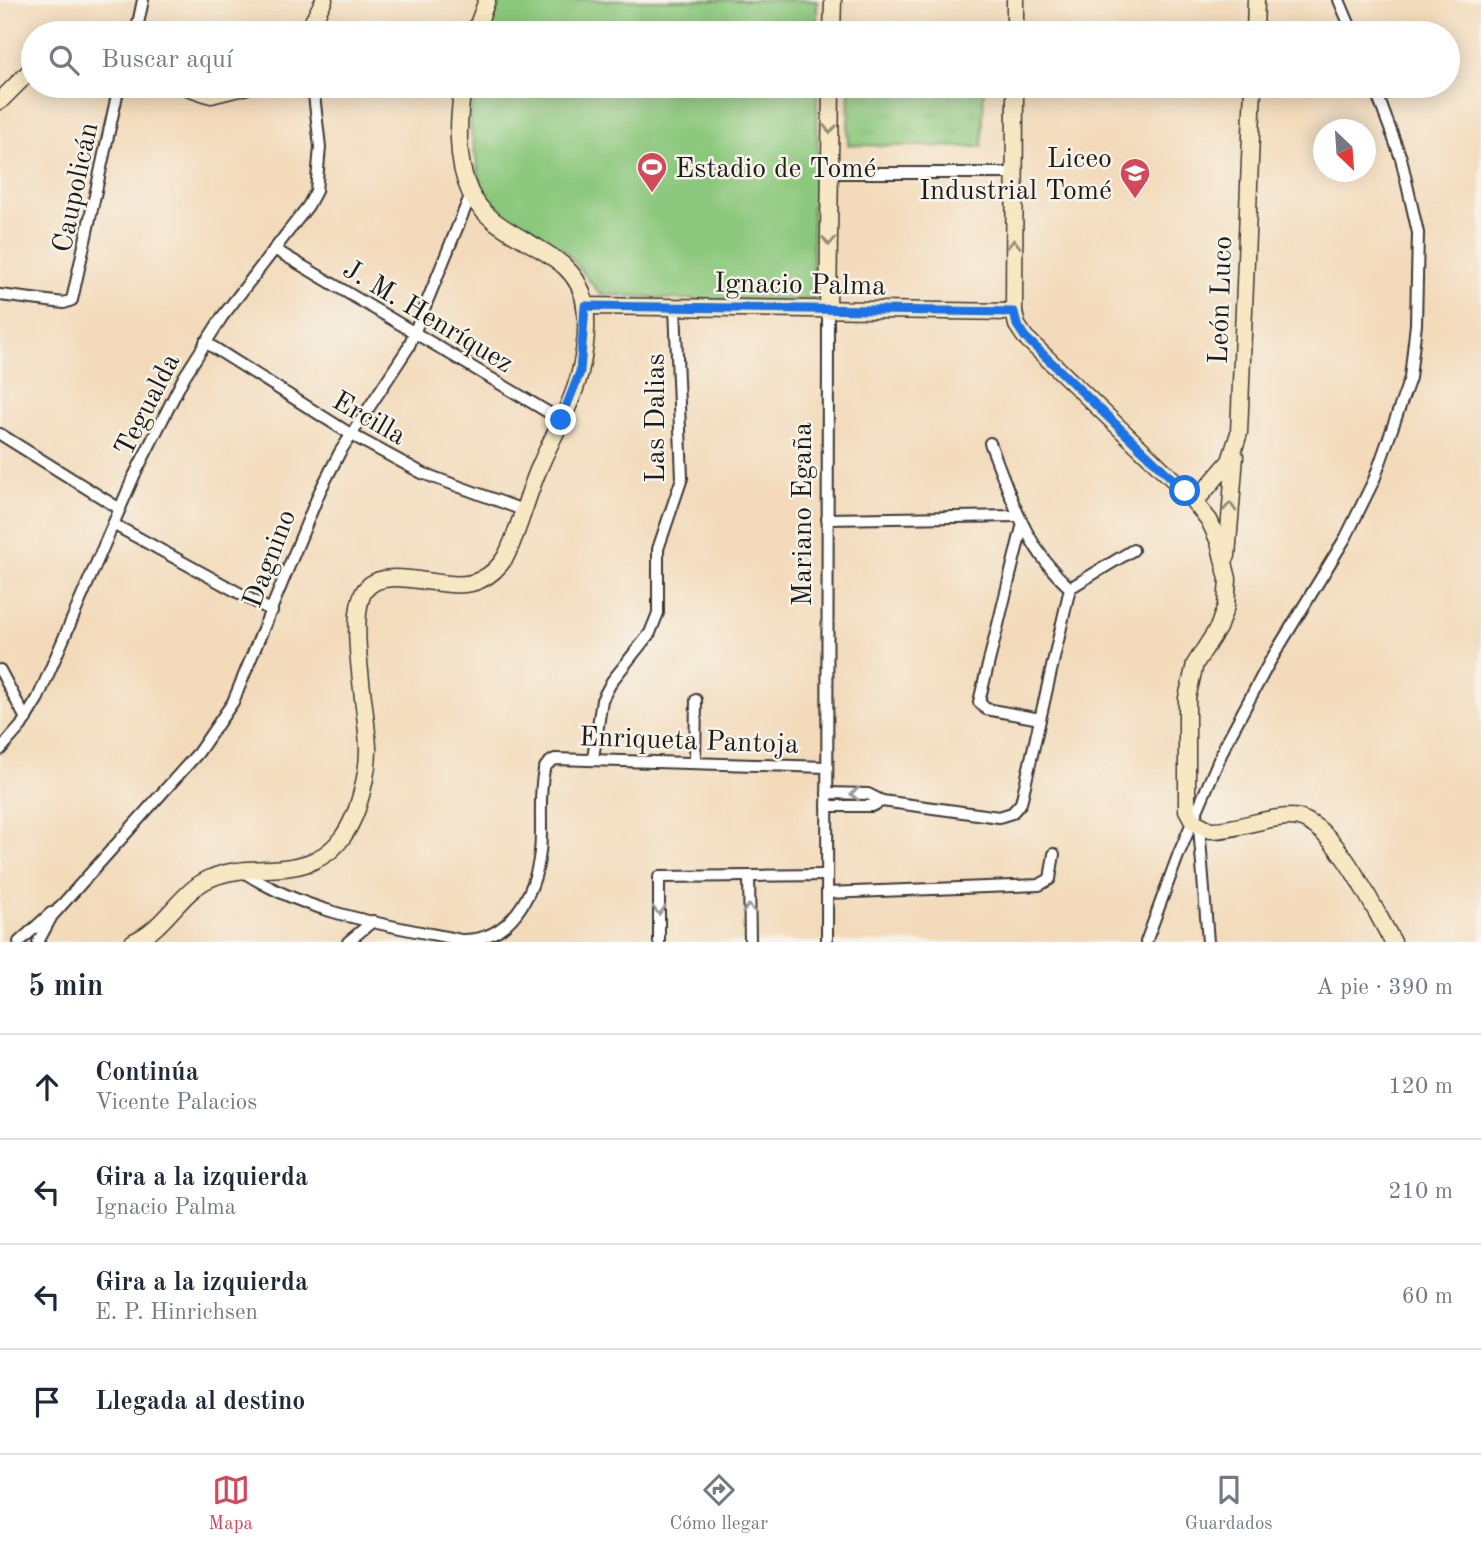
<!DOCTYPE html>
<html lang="es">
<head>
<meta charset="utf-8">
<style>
	:root { --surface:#fff; --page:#f6f6f7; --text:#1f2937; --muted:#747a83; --line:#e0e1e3; --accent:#d1495b }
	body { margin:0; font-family:"Old Standard TT",serif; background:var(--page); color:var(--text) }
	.compass { position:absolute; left:1313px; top:119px; width:63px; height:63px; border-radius:50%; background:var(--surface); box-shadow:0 4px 18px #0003; rotate:155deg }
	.stop { position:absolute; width:21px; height:21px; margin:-16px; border:5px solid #1a73e8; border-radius:50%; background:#fff }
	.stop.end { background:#1a73e8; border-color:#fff; box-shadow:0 2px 7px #0008 }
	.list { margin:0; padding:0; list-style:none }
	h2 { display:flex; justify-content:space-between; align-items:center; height:91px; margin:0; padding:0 28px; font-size:30px }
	h2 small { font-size:23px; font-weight:400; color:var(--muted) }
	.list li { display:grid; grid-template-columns:46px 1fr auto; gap:21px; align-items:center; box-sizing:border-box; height:105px; padding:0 28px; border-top:2px solid var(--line) }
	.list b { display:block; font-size:26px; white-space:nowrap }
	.list p { margin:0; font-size:23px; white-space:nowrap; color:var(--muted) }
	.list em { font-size:23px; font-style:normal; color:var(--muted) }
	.icon { flex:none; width:38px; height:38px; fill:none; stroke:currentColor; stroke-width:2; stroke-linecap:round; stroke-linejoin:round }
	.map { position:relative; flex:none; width:1481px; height:942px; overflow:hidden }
	.search { position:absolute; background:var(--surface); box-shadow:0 4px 18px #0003; left:21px; right:21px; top:21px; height:77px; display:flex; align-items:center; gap:18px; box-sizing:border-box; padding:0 24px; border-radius:38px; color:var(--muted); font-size:26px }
	.sheet { height:511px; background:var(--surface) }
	nav { display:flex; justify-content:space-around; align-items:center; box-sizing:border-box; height:98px; border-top:2px solid var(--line); background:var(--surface); font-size:19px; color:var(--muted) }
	nav a { display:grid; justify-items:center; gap:4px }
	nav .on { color:var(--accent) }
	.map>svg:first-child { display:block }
	.green { fill:#8bc77c; stroke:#54724c; stroke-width:2 }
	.park { fill:url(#park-tufts); stroke:#54724c; stroke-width:2 }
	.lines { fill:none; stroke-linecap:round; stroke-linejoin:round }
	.street-casing { stroke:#3c3834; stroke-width:14 }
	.secondary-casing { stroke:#3c3834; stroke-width:19 }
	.street { stroke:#fff; stroke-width:10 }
	.secondary { stroke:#f7e8c3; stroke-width:16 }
	.oneway { stroke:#948c78 }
	.oneway2 { stroke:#999 }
	.route { stroke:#1a73e8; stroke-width:9 }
	.labels { text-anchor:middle; stroke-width:5; stroke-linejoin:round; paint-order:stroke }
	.poi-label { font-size:28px; fill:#1c1c1c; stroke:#f7f3e8; text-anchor:end }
	.street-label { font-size:28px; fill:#1c1c1c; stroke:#f7f3e8 }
</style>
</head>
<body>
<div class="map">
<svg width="1481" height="942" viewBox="0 0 1481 942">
	<defs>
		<pattern id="park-tufts" width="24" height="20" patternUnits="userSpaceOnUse" patternTransform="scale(1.75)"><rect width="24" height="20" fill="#8bc77c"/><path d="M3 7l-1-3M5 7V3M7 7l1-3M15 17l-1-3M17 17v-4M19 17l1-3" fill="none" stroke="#77aa6b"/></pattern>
	</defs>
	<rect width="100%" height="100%" fill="#f7f3e8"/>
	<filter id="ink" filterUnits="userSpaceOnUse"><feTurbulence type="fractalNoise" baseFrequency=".0143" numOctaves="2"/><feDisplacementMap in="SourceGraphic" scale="14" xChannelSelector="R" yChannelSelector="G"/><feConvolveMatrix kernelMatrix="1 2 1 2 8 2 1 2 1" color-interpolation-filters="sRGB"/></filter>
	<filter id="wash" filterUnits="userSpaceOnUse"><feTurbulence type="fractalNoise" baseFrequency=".00686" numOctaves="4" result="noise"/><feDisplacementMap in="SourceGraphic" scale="28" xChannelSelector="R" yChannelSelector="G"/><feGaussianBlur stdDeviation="1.57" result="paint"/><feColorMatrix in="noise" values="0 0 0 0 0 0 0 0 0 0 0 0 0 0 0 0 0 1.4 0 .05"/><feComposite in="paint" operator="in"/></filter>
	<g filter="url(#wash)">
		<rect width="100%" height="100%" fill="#f3daba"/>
		<g class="green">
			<polygon points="500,0 817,0 817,33 489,33"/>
			<polygon points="476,86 817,86 818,201 812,206 814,300 671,299 600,294 565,250 512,226 481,187 469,120"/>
		</g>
		<polygon class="park" points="849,86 984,86 982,147 848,145"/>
	</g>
	<g filter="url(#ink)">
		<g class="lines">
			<g class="street-casing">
				<g id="street">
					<polyline points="1339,0 1353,33"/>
					<polyline points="136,33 143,0"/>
					<polyline points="829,173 1014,173"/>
					<polyline points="274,249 561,420"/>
					<polyline points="0,295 64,303 72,300 119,86"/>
					<polyline points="205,342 352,435 422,473 523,510"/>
					<polyline points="0,434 120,509"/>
					<path d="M990 443C1011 497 1026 549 1070 588"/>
					<polyline points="827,519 1018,516"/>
					<polyline points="113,524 272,611"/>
					<polyline points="1022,527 979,702 986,709 1040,719"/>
					<polyline points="0,670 26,719"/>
					<polyline points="0,750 21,726 38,698 134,476 184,377 222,317 308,206 316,191 320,147 313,86"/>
					<polyline points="593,758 602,700 612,681 650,633 658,613 658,549 682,478 675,307"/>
					<polyline points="695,762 696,700"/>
					<polyline points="827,793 868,794 882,801 999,817 1012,813 1021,803 1070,588 1133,550"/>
					<polyline points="827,806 872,806 882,801"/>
					<polyline points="1199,826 1208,942"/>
					<path d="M242 871C306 914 387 925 461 940 509 942 535 895 540 852 543 826 538 796 544 770 546 764 550 762 555 759L827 767"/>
					<polyline points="749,876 750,942"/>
					<polyline points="827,893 1039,885 1050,879 1054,854"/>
					<polyline points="19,942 51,913"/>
					<polyline points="38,942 52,916 198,753 233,702 320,491 340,452 408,348 471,194"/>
					<polyline points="348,942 373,921"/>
					<polyline points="659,942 659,877 827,875"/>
					<polyline points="827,942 828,311"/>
					<polyline points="1146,942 1179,853 1226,743 1269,663 1346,537 1374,480 1410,378 1416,324 1418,233 1401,158 1374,86"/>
				</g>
			</g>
			<g class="secondary-casing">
				<g id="secondary">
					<polyline points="307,33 324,0"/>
					<polyline points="475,33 487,0"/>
					<polyline points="832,33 833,0"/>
					<polyline points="1015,33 1015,0"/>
					<polyline points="1255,33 1256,0"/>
					<polyline points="184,86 211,95 247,86"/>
					<path d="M1015 86 1014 312 1017 325 1025 337 1185 491 1209 520 1219 542 1228 579 1226 606 1218 628 1195 664 1187 698V810L1193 821 1210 830C1236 831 1263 817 1290 817 1333 816 1373 908 1393 942"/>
					<polyline points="0,101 33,68"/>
					<polyline points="585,306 1014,312"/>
					<polyline points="828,311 831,86"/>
					<polyline points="1195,502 1230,461 1239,433 1253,86"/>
					<polyline points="1227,556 1235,456"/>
					<path d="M133 942C166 928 180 891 211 878 244 863 285 876 317 859 338 849 349 830 357 809 363 790 368 770 368 750 368 713 346 617 365 590 386 561 449 596 480 580 491 575 500 566 506 556 520 528 527 495 540 466 553 435 572 405 580 372 585 351 588 327 585 306 578 244 495 245 470 192 455 160 458 120 463 86"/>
				</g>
			</g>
			<use href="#street" class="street"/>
			<use href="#secondary" class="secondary"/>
		</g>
		<defs><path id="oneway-chevron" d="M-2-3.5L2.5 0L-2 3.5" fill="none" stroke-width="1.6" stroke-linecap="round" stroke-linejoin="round" transform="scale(1.75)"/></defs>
		<g class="oneway">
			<use href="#oneway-chevron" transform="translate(830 129) rotate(91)"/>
			<use href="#oneway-chevron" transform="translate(829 241) rotate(91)"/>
			<use href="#oneway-chevron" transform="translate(1014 244) rotate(-90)"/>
			<use href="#oneway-chevron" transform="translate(1230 507) rotate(-85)"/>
		</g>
		<g class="oneway2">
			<use href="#oneway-chevron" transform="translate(855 794) rotate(-179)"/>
			<use href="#oneway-chevron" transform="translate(749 909) rotate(-91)"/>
			<use href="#oneway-chevron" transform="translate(659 910) rotate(90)"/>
		</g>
	</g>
	<g class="lines" filter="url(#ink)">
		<polyline class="route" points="561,420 580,372 585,306 1014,312 1017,325 1025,337 1185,491"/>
	</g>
	<defs>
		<g id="stadium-pin" transform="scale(1.575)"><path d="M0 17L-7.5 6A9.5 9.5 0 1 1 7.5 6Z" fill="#d1495b" stroke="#f7f3e8"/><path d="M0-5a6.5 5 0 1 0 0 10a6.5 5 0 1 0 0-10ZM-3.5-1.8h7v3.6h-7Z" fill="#fff"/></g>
		<g id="school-pin" transform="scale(1.575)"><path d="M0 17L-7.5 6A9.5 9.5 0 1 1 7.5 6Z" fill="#d1495b" stroke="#f7f3e8"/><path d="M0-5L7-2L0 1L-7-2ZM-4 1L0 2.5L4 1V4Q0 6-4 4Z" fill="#fff"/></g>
	</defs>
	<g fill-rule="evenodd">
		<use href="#stadium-pin" x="652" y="167"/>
		<use href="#school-pin" x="1135" y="173"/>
	</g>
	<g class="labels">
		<g class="poi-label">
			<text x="1112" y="167">Liceo<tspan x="1112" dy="32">Industrial Tomé</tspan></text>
			<text x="675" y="177" text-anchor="start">Estadio de Tomé</text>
		</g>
		<g class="street-label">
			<text transform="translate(74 187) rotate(-78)" y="10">Caupolicán</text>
			<text transform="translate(800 283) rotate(1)" y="10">Ignacio Palma</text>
			<text transform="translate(1219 300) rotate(-88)" y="10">León Luco</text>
			<text transform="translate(429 315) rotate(31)" y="10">J. M. Henríquez</text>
			<text transform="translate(146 404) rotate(-63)" y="10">Tegualda</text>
			<text transform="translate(370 417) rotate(30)" y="10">Ercilla</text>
			<text transform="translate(654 418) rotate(-90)" y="10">Las Dalias</text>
			<text transform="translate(801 514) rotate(-90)" y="10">Mariano Egaña</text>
			<text transform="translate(268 558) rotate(-69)" y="10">Dagnino</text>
			<text transform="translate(689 739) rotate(2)" y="10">Enriqueta Pantoja</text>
		</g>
	</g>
</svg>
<svg class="compass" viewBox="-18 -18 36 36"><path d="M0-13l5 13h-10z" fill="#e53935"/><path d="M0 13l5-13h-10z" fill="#747a83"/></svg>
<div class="stop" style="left:1185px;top:491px"></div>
<div class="stop end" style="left:561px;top:420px"></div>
<div class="search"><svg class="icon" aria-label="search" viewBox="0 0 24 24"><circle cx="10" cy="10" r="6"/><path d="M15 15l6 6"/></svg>Buscar aquí</div>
</div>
<section class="sheet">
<h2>5 min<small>A pie · 390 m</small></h2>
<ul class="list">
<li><svg class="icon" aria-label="ahead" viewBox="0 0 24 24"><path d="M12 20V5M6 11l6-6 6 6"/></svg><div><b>Continúa</b><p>Vicente Palacios</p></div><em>120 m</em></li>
<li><svg class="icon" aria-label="left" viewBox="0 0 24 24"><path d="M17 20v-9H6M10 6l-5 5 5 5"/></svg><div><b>Gira a la izquierda</b><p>Ignacio Palma</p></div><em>210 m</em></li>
<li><svg class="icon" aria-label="left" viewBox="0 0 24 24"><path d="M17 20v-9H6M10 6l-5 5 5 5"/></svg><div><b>Gira a la izquierda</b><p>E. P. Hinrichsen</p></div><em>60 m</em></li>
<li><svg class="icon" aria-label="arrive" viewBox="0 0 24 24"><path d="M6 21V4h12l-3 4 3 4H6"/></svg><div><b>Llegada al destino</b></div></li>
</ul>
</section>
<nav>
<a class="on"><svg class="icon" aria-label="map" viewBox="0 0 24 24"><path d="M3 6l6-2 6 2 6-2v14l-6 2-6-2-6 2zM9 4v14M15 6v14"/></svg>Mapa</a>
<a><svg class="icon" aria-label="directions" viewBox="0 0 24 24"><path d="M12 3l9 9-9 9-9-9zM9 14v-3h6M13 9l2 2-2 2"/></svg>Cómo llegar</a>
<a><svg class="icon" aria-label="saved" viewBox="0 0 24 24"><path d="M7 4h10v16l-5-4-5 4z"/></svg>Guardados</a>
</nav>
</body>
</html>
